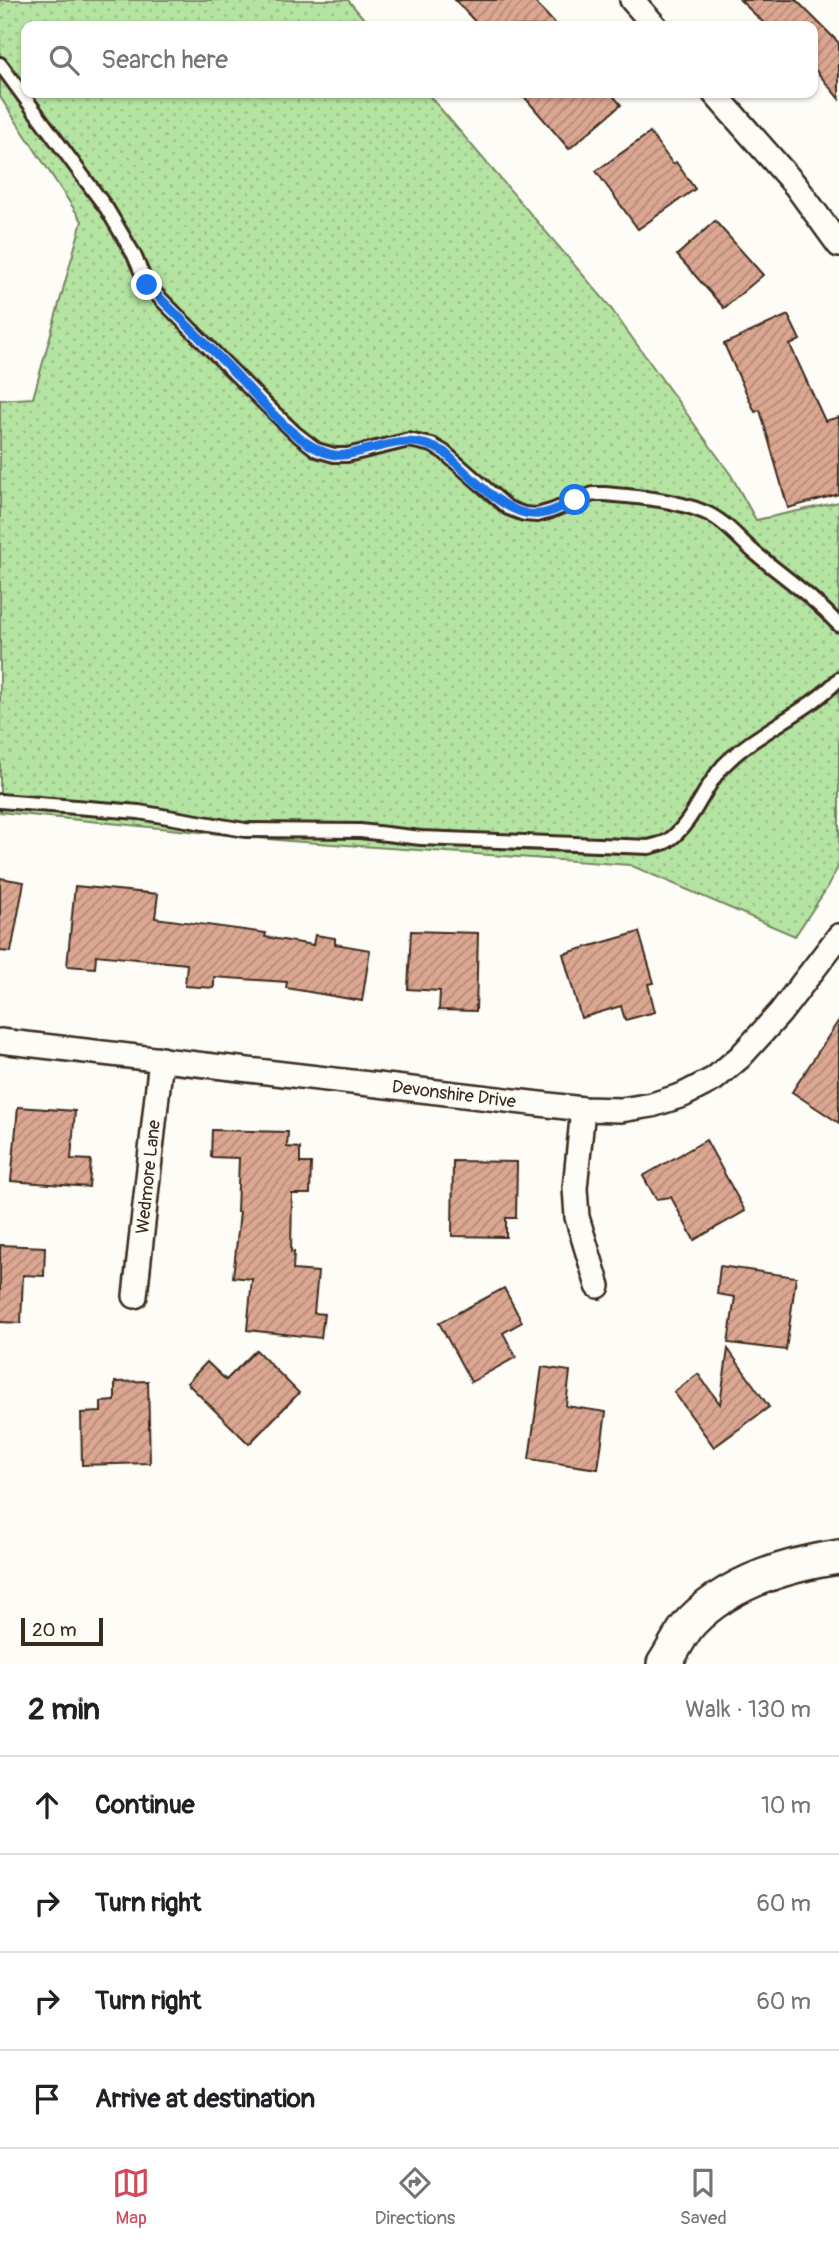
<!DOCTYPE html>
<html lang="en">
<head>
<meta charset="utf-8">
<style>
	:root { --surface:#fff; --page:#f2f2f2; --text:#202124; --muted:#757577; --line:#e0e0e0; --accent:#d1495b }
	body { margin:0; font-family:Pangolin,sans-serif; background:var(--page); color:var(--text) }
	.scale { position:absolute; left:21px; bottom:18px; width:82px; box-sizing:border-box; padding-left:7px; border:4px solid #3b2a1e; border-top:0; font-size:19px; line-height:24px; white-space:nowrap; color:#3b2a1e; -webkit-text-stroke:5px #fdfcf7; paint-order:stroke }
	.stop { position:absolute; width:21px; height:21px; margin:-16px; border:5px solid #1a73e8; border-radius:50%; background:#fff }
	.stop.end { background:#1a73e8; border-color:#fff; box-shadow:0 2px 7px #0008 }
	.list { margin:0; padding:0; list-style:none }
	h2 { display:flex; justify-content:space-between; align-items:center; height:91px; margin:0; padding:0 28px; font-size:30px }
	h2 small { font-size:23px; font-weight:400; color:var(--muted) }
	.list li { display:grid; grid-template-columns:46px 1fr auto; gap:21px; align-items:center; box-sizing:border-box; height:98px; padding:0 28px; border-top:2px solid var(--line) }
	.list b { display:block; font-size:26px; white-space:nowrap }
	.list em { font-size:23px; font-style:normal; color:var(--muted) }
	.icon { flex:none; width:38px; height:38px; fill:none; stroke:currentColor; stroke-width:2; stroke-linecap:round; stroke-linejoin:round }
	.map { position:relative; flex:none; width:839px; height:1664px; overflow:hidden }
	.search { position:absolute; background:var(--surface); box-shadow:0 2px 5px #0004; left:21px; right:21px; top:21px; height:77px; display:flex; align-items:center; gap:18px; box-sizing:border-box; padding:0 24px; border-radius:14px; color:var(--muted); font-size:26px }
	.sheet { height:483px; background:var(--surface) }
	nav { display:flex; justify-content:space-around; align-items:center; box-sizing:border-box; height:98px; border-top:2px solid var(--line); background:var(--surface); font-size:19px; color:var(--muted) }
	nav a { display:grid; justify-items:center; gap:4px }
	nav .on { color:var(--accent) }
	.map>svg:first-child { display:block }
	.grass { fill:url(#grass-dots); stroke:#788660; stroke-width:2 }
	.building { fill:url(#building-hatch); stroke:#3b2a1e; stroke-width:2 }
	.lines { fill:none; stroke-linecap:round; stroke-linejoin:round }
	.lane-casing { stroke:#3b2a1e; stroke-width:18 }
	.street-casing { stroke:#3b2a1e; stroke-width:28 }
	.secondary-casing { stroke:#3b2a1e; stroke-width:38 }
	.lane { stroke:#fdfcf7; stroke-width:12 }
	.street { stroke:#fdfcf7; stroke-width:23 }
	.secondary { stroke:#fdfcf7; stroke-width:33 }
	.route { stroke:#1a73e8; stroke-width:9 }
	.labels { text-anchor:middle; stroke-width:5; stroke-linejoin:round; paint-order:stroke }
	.street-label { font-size:18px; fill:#3b2a1e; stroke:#fdfcf7 }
</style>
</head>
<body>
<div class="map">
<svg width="839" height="1664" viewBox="0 0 839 1664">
	<defs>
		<pattern id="grass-dots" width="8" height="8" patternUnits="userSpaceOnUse" patternTransform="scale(1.75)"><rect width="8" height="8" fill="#b4e3a2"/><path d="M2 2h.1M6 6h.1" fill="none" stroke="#9cc38b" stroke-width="1.8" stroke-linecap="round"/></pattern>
		<pattern id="building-hatch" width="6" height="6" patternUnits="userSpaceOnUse" patternTransform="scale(1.75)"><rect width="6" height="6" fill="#dca792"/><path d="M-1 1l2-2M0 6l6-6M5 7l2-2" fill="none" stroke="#b48877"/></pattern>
	</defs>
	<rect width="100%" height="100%" fill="#fdfcf7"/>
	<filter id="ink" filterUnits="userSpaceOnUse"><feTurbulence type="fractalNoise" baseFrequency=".0143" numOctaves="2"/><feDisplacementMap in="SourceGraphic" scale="14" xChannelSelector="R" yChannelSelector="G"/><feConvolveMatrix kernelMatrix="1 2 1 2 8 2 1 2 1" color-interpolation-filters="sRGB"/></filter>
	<g filter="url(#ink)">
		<polygon class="grass" points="0,0 348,0 370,26 26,26 26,93 427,93 607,303 731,475 756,520 839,502 839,865 827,888 795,936 630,865 289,841 0,812 0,400 33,398 82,221 0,97"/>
		<g class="building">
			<polygon points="455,0 533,0 557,26 479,26"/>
			<polygon points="740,0 796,0 839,43 839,99 813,67 813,26 767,26"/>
			<polygon points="521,93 611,93 621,105 569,149"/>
			<polygon points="650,133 673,164 676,162 695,189 638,229 596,171"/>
			<polygon points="715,221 763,275 724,308 677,255"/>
			<polygon points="788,315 800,340 790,345 825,421 839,417 839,494 788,508 760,410 755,412 724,344"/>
			<polygon points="0,878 24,882 11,952 0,951"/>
			<polygon points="75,886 158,894 155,918 266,933 265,937 313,945 315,935 335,938 335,944 370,950 362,1001 286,988 287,982 214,977 214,988 185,986 187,964 96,955 95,968 67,966"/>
			<polygon points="411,931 478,933 476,1011 439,1010 440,991 408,989"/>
			<polygon points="639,932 654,983 648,984 655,1012 625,1020 621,1006 581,1018 563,954"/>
			<polygon points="839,1020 839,1123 792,1092"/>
			<polygon points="18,1107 75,1111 71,1159 91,1160 89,1187 11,1181"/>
			<polygon points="212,1130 288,1132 287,1147 300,1148 300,1163 311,1163 310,1194 292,1194 291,1252 294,1252 293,1270 318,1272 314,1313 324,1314 321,1338 247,1330 252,1279 233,1277 240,1212 237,1212 239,1158 211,1157"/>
			<polygon points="706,1140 745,1211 694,1240 671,1197 656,1199 643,1176"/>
			<polygon points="453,1161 517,1162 516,1218 506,1218 506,1237 452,1236"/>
			<polygon points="0,1245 45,1247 44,1276 23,1275 21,1323 0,1322"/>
			<polygon points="720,1266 796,1277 786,1350 728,1343 735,1297 717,1294"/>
			<polygon points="504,1288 522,1322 503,1333 516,1357 471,1382 439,1323"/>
			<polygon points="728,1349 769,1407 714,1447 674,1392 698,1374 720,1404"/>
			<polygon points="256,1350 299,1393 249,1444 187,1383 207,1362 226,1380"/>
			<polygon points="542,1367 570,1371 566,1406 606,1412 598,1469 529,1459"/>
			<polygon points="148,1381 150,1463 82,1465 81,1413 101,1412 101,1402 115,1401 115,1382"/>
		</g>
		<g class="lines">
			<g class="lane-casing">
				<g id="lane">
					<path d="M0 64 107 209 134 255 147 285 266 405 295 433 317 450 334 455H347L409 440 432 445 444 452 508 508 524 514 537 515 551 511 593 494H604C638 497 672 499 704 512 724 520 738 538 754 552 784 577 812 596 839 625"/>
					<path d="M0 801 139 812 245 830 360 831 421 838 649 847C655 845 664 844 669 840 694 822 703 788 723 766 758 730 806 714 839 679"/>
				</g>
			</g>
			<g class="street-casing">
				<g id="street">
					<polyline points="632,0 655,26"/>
					<polyline points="714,93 796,186 839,245"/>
					<polyline points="0,1041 583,1109 621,1110 652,1105 683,1095 714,1079 740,1057 780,1013 839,936"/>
					<polyline points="583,1109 575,1188 577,1217 598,1286"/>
					<polyline points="135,1296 161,1059"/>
				</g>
			</g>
			<g class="secondary-casing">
				<path id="secondary" d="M664 1664C673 1651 680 1634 691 1622 729 1582 786 1565 839 1557"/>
			</g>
			<use href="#lane" class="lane"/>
			<use href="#street" class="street"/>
			<use href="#secondary" class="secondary"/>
		</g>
	</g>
	<g class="lines" filter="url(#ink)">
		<path class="route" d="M147 285C175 313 202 340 230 368 256 395 294 444 330 454 341 457 351 454 362 451 393 443 414 435 444 452 467 472 507 519 539 514 552 513 563 506 575 500"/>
	</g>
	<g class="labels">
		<g class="street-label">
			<text transform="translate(454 1094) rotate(7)" y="6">Devonshire Drive</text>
			<text transform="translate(148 1177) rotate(-84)" y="6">Wedmore Lane</text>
		</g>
	</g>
</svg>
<div class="scale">20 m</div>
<div class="stop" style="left:575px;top:500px"></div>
<div class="stop end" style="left:147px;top:285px"></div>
<div class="search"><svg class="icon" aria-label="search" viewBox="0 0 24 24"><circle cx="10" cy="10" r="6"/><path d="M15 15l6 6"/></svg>Search here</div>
</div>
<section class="sheet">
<h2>2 min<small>Walk · 130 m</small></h2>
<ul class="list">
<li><svg class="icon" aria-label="ahead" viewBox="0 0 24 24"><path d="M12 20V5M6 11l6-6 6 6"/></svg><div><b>Continue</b></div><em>10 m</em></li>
<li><svg class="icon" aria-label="right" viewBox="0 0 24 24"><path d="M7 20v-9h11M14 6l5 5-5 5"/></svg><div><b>Turn right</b></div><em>60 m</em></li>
<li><svg class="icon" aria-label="right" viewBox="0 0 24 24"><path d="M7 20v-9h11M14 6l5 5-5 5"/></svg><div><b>Turn right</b></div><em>60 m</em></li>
<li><svg class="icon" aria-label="arrive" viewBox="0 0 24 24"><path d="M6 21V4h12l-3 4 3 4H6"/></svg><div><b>Arrive at destination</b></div></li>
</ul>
</section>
<nav>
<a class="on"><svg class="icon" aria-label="map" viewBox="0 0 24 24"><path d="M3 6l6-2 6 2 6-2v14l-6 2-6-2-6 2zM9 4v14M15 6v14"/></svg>Map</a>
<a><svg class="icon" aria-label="directions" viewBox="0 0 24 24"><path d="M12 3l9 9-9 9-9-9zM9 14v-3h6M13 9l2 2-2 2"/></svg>Directions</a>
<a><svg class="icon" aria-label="saved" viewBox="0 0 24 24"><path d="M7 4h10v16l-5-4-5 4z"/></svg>Saved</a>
</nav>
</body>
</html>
